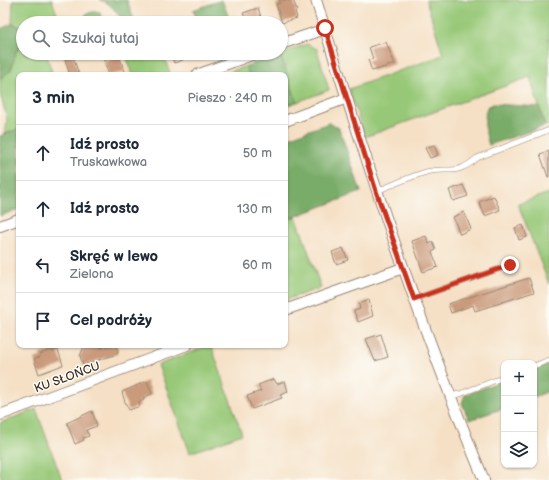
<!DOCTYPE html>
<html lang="pl">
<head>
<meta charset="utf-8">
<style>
	:root { --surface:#fff; --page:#f6f6f7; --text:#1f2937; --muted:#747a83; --line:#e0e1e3 }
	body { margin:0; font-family:"Balsamiq Sans",sans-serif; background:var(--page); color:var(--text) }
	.controls { position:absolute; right:12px; bottom:12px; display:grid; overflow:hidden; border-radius:8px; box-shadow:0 1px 3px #0004 }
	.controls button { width:36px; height:36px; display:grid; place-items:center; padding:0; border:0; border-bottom:1px solid var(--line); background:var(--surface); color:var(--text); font:20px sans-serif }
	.stop { position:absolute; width:12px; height:12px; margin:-9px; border:3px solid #c8321e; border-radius:50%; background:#fff }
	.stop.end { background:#c8321e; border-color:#fff; box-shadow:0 1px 4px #0008 }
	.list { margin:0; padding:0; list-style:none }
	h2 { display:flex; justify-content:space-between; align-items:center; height:52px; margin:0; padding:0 16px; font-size:17px }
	h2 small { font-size:13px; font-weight:400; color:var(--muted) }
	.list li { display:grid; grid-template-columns:26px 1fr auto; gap:12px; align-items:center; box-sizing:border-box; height:56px; padding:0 16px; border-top:1px solid var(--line) }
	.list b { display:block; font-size:15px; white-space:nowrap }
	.list p { margin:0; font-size:13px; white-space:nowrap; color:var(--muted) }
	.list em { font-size:13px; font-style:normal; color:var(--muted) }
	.icon { flex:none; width:22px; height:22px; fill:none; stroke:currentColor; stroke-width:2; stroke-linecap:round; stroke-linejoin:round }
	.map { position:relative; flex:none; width:549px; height:480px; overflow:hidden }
	.search { position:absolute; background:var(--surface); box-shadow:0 1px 3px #0004; left:16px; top:16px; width:272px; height:44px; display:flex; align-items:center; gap:10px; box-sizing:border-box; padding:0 14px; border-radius:22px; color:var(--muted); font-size:15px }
	.panel { position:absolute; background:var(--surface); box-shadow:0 1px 3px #0004; left:16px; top:72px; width:272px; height:276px; border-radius:8px }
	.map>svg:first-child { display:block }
	.green { fill:#97c877; stroke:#69794a }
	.forest { fill:#79ac68; stroke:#5a6b43 }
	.building { fill:#ca9a7c }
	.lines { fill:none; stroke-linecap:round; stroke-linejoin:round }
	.lane-casing { stroke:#988572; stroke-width:6 }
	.street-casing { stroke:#988572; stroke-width:12 }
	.lane { stroke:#fff; stroke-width:5 }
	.street { stroke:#fff; stroke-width:10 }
	.route { stroke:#c8321e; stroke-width:5 }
	.labels { text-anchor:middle; stroke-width:3; stroke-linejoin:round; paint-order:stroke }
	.street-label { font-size:12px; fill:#3b2a1e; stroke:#fdfcf7 }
</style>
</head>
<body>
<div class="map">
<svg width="549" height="480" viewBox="0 0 549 480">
	<rect width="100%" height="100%" fill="#fdfcf7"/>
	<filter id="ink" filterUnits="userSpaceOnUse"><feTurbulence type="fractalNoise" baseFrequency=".025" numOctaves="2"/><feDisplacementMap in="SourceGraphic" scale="8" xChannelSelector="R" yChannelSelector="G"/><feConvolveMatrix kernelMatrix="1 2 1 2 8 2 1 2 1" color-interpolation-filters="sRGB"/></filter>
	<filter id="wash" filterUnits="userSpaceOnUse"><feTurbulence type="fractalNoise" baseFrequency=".012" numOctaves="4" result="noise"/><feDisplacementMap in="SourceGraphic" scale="16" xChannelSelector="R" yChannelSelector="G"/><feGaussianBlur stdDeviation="0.9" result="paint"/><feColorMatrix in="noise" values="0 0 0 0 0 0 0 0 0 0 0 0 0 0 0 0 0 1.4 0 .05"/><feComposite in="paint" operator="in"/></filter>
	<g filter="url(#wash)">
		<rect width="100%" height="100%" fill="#f5e0c5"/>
		<g class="green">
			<polygon points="17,0 52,0 60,23 47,23 47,19 37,17 36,23 23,23 23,28 12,24 13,1"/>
			<polygon points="426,0 549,0 549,125 545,126 530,77 365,137 349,89 443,55"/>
			<polygon points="307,44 317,49 329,90 297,102 280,54"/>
			<path d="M23 45V53H49L46 54 53 75H19V129L4 134C11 115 3 111 0 93 0 89 0 84 0 79 13 71 10 52 23 45Z"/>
			<polygon points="125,53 163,53 170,73 164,75 133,75"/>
			<polygon points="246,66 249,75 221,75"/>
			<polygon points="549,193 549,284 518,204"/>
			<polygon points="296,216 321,288 285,300 285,220"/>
			<polygon points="211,345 242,434 190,453 158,365"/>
			<polygon points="36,409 62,480 2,480 0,474 0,423"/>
		</g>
		<g class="forest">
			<path d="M100 0H127L135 23H126C117 16 113 3 100 0Z"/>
			<polygon points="222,0 231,23 198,23 193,10"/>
			<polygon points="92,12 98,12 101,14 100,19 96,23 82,23 86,14"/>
			<polygon points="12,24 23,28 23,45 17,49 11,70 0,79 0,29"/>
			<polygon points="280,54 297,102 285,106 285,75 249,75 246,66"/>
			<path d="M493 104 539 107 545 126 489 145C485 133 483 120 487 107Z"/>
			<polygon points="329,123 339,128 361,192 285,220 285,139"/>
			<polygon points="19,129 19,209 0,216 0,136"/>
			<polygon points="549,364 549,391 534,397 534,369"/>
			<polygon points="504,380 504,408 469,420 462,403 465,395"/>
		</g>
		<g id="blocks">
			<g class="building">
				<polygon points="279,0 293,0 297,10 295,11 297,18 282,23 276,4 280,3"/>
				<polygon points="258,8 263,23 247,23 243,13"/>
				<polygon points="386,42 395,64 372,71 368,60 373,59 369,47"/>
				<polygon points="63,53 72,53 79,75 70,75"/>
				<polygon points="171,53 180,53 183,60 174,63"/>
				<polygon points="119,56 125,72 109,75 104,61"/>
				<polygon points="434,145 438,155 430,158 425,148"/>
				<polygon points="549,151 549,177 548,177 540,154"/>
				<polygon points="463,185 468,196 453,201 449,190"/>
				<polygon points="494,196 500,210 485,216 479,202"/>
				<polygon points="464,212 471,229 460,234 453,217"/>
				<polygon points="523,225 527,237 519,240 515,228"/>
				<polygon points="426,236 429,244 433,242 436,250 432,252 438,267 423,272 412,241"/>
				<polygon points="343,248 348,260 336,264 332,252"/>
				<polygon points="529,278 534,292 475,311 473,305 451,313 448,304"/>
				<polygon points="369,300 373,316 358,322 354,311 360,309 359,304"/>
				<polygon points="381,334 388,357 375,361 366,339"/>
				<polygon points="87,345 99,345 101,348 116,345 118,350 117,354 83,365 80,356 84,346"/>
				<polygon points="52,350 52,352 58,350 63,365 39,374 34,359 40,357 40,354"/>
				<polygon points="274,379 277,384 285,381 288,392 280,395 282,398 252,409 247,396 261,391 258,385"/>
				<polygon points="147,381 152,394 143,398 144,400 139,402 140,406 129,410 125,402 122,392"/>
				<polygon points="92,411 97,426 86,430 89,436 83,438 84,440 75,444 67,423"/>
			</g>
		</g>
	</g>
	<g filter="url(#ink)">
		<use href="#blocks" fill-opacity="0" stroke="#988572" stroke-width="1"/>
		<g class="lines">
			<g class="lane-casing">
				<g id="lane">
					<path d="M377 191C393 185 409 177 426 172 449 166 455 177 477 158L549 130"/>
					<polyline points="414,299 510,265"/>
					<polyline points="534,366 549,360"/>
					<polyline points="450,396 460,394 504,377"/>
				</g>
			</g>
			<g class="street-casing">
				<g id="street">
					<path d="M316 0C366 162 419 323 484 480"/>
					<polyline points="281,44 325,29"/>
					<polyline points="197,75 257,53"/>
					<polyline points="285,121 347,98"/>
					<polyline points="0,226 19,219"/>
					<polyline points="285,310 403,268"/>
					<polyline points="0,415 187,345"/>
				</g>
			</g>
			<use href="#lane" class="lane"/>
			<use href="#street" class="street"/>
		</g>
	</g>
	<g class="lines" filter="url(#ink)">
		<polyline class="route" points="325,28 376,191 414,299 510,265"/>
	</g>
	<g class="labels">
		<g class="street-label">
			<text transform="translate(67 377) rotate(-20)" y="4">KU SŁOŃCU</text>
		</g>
	</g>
</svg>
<div class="controls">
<button>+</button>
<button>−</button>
<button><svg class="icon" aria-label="layers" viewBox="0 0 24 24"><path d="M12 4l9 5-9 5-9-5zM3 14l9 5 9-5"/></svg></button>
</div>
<div class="stop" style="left:325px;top:28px"></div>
<div class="stop end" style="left:510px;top:265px"></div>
<div class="search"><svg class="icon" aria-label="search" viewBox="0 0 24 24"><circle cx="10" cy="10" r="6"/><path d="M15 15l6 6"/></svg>Szukaj tutaj</div>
<section class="panel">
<h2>3 min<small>Pieszo · 240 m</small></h2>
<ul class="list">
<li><svg class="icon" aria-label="ahead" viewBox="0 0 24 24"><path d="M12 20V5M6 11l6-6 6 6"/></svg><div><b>Idź prosto</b><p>Truskawkowa</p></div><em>50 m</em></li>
<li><svg class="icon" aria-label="ahead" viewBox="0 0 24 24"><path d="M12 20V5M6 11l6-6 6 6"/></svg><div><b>Idź prosto</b></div><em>130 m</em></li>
<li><svg class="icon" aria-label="left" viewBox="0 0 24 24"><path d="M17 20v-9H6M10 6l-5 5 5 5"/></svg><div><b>Skręć w lewo</b><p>Zielona</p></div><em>60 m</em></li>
<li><svg class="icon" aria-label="arrive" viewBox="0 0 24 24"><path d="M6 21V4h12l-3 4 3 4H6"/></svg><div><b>Cel podróży</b></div></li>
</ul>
</section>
</div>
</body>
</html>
